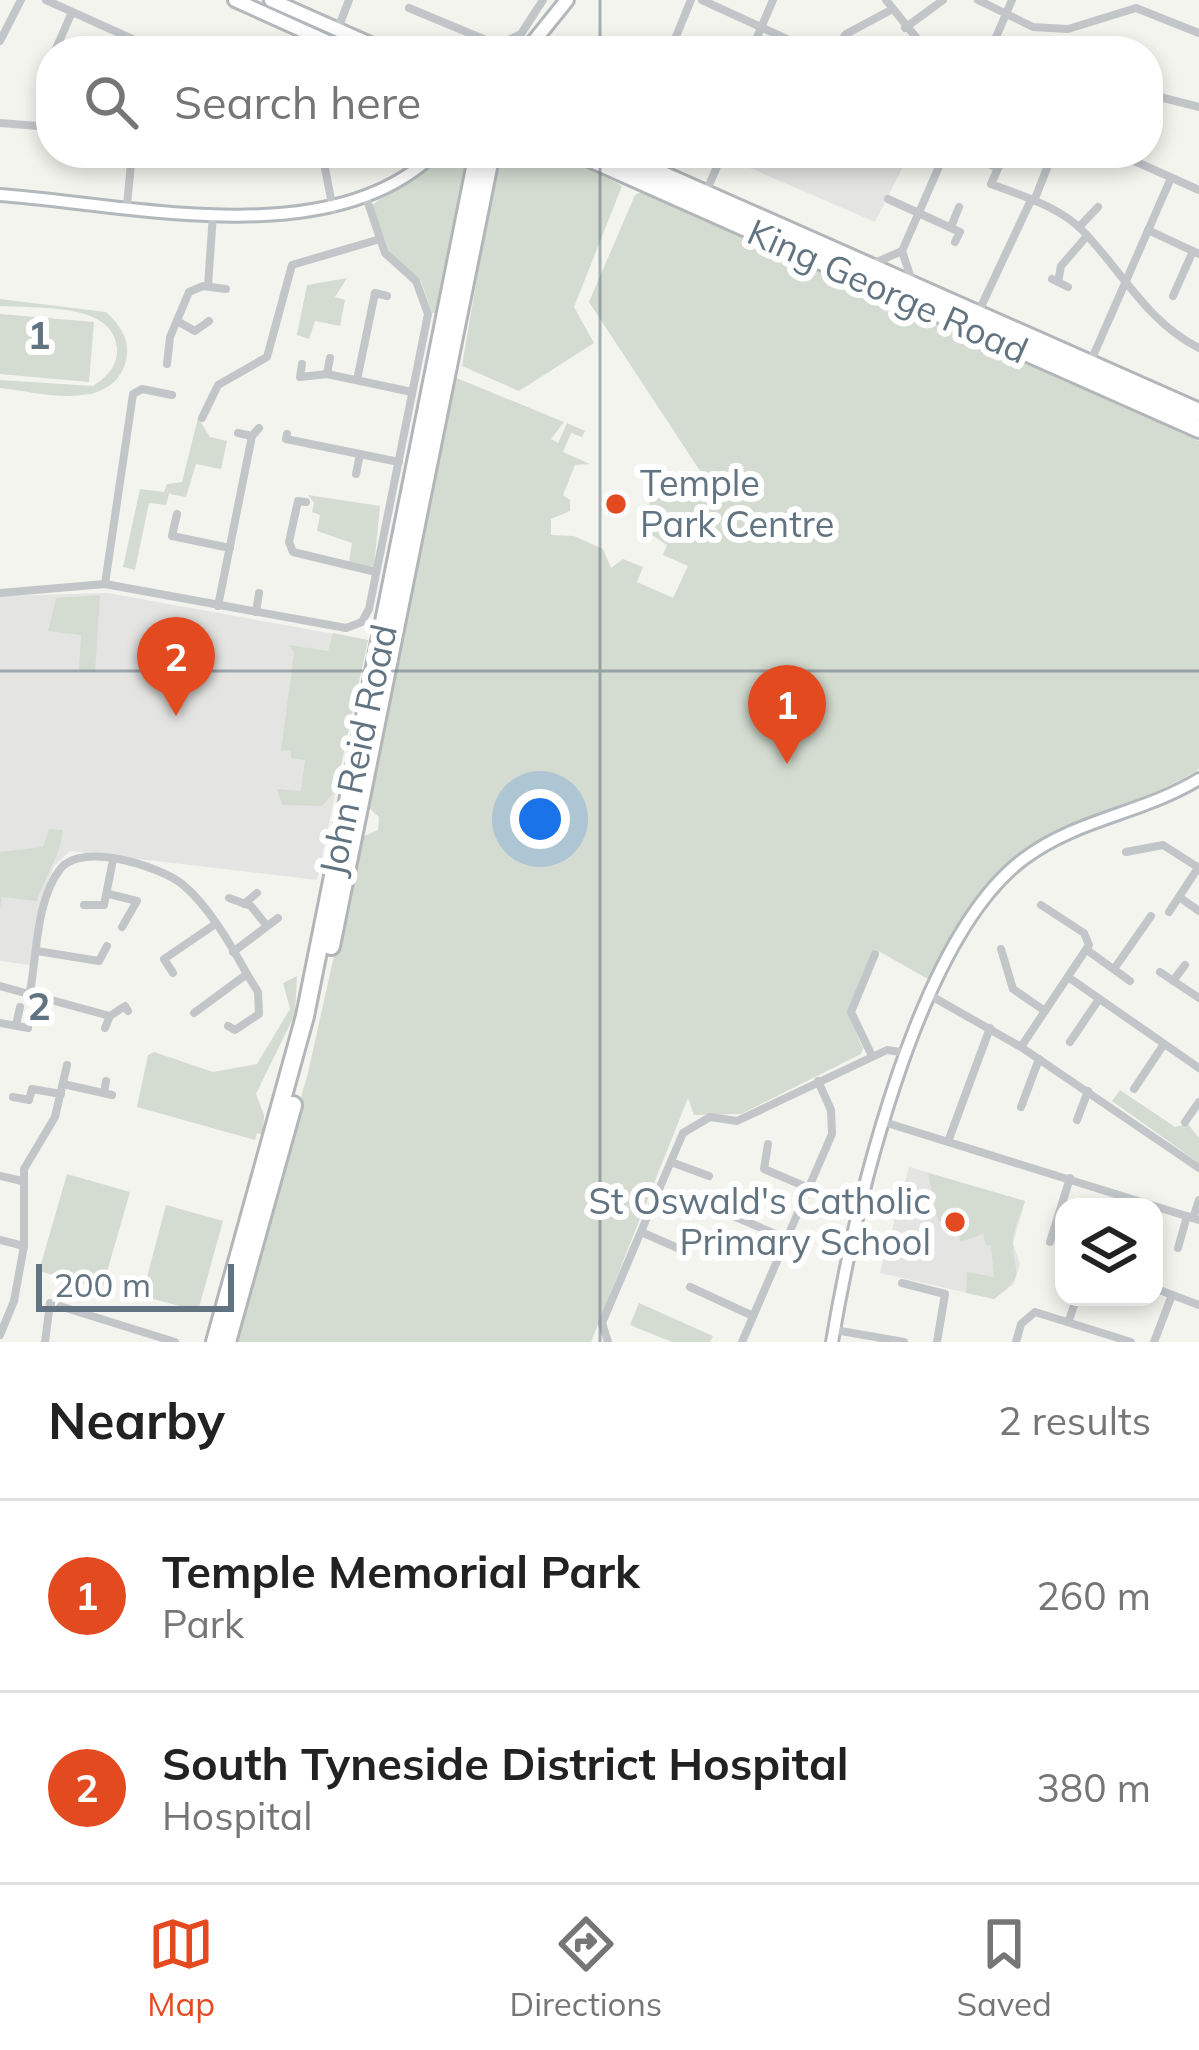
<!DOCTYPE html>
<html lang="en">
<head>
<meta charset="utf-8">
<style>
	:root { --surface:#fff; --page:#f2f2f2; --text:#222; --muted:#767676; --line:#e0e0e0; --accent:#e44a1f }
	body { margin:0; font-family:Mulish,sans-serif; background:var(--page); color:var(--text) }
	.controls { position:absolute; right:36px; bottom:36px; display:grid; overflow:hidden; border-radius:24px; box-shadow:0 6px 18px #0003 }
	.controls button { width:108px; height:108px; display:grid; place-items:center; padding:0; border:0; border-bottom:3px solid var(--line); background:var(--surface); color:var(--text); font:60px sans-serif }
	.scale { position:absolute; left:36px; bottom:30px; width:198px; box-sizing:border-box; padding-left:12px; border:6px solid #627481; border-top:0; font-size:33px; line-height:42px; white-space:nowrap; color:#627481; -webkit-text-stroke:9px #fff; paint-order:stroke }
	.you { position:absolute; left:540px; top:819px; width:42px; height:42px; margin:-30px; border:9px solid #fff; border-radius:50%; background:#1a73e8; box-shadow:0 0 0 18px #1a73e833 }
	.badge { display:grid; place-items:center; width:78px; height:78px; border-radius:50%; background:var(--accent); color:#fff; font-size:39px; font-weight:700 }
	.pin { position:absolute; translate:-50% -99px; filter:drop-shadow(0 3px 6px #0008) }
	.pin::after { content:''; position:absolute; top:63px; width:42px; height:36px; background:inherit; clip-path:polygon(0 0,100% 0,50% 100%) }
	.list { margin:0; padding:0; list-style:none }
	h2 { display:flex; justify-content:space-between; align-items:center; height:156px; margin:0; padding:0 48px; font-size:51px }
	h2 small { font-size:39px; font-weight:400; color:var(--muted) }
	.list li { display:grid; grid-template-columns:78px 1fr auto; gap:36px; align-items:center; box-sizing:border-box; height:192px; padding:0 48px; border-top:3px solid var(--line) }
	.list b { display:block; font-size:45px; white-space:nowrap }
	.list p { margin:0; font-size:39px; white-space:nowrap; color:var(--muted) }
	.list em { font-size:39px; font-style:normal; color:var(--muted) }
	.icon { flex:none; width:66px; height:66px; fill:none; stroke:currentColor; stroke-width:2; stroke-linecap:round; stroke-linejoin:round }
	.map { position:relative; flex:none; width:1199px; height:1342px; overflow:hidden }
	.search { position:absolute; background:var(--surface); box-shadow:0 6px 18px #0003; left:36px; right:36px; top:36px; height:132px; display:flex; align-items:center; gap:30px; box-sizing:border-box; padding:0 42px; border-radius:48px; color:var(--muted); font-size:45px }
	.sheet { height:540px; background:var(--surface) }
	nav { display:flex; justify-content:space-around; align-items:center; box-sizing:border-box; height:168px; border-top:3px solid var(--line); background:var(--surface); font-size:33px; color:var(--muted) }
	nav a { display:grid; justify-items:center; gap:6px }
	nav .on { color:var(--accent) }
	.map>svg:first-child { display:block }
	.built { fill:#e4e5e3 }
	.green { fill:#d4dbd0 }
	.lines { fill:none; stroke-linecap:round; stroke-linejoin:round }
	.secondary-casing { stroke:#b2b8bc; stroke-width:16 }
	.primary-casing { stroke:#b3b8bb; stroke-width:18 }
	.highway-casing { stroke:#b3b6b9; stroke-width:22 }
	.street { stroke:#c3c6c9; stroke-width:8 }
	.secondary { stroke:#fff; stroke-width:10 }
	.primary { stroke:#fff; stroke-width:12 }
	.highway { stroke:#fff; stroke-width:16 }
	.grid { fill:none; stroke:#627481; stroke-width:3; stroke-opacity:0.55 }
	.poi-dot { fill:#e44a1f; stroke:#fff; stroke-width:4.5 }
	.labels { text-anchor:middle; stroke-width:12; stroke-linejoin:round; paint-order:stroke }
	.street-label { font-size:36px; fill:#627481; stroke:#fff }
	.poi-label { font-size:36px; fill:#627481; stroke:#fff; text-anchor:start }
	.grid-label { font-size:39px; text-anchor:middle; font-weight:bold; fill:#627481; stroke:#fff; stroke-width:12; stroke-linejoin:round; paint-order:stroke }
</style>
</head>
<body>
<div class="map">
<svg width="1199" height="1342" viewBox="0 0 1199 1342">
	<rect width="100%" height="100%" fill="#f4f4ef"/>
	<g class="built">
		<polygon points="757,153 910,153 875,222 750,168"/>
		<polygon points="108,593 368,640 317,880 70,851 54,866 43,895 30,965 0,961 0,596"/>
		<polygon points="909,1167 1025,1201 1013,1243 1020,1264 1014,1284 994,1299 880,1273"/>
	</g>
	<g class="green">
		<polygon points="446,153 472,153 440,314 432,313 421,281 390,254 372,205"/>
		<polygon points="498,153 560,153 622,186 574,307 594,343 519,391 462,366"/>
		<path d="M641 192 1199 441V769C1156 797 1107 807 1062 829 993 862 960 913 928 979L875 949C857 987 842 1008 863 1048L861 1054 741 1114 694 1115 688 1098 591 1342H231L308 1073 360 838 378 830 379 817 368 807 375 760 454 377 564 422 551 439 558 443 567 423 585 431 582 437 571 433 563 452 590 464 575 465 563 495 570 500V511L551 519V535L574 536 603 549 611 568 623 559 643 567 637 582 673 598 688 566 663 555 667 545 639 526 660 480 693 493 710 486 589 302 635 195Z"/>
		<polygon points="347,278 335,297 345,300 340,326 315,321 309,339 297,335 307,285"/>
		<path d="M0 299 106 312C120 325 131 340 126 361 111 414 39 392 0 388V380L93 386C107 377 118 366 117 348 113 301 33 309 0 306Z"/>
		<polygon points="0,314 94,322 89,382 0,374"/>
		<polygon points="198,418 210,437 227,441 221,469 196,464 186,497 169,494 166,505 149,503 135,570 123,567 140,489 164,492 167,484 182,482"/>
		<polygon points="308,495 380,506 374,567 349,562 352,543 317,531 320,515 312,512 314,503"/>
		<polygon points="100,595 95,672 79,670 81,635 48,631 56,598"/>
		<polygon points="333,633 368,640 335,791 322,806 282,805 277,789 301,791 305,760 291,758 291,750 281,751 294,653 289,645 328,651"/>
		<path d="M49 829 63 830C61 855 45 876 37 901L2 897 0 908V852L43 847Z"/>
		<polygon points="297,976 295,1014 256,1094 264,1115 263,1135 257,1133 255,1140 137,1107 148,1055 154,1052 213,1072 257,1064 290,1009 283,983"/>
		<polygon points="1120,1090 1175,1127 1188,1124 1199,1138 1199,1163 1112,1101"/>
		<path d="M928 1173 1025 1201C1021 1213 1014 1228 1013 1240 1012 1273 1029 1273 994 1299L966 1293 967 1272 994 1277 991 1245 986 1246 983 1234 960 1242 957 1225 938 1221Z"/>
		<polygon points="67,1174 130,1192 102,1289 39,1271"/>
		<polygon points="166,1205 223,1221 198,1311 142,1296"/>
		<polygon points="639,1303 713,1336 710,1342 672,1342 630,1325"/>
	</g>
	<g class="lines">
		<g class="secondary-casing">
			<g id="secondary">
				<path d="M0 195C133 205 332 254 435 153"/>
				<path d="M832 1342C854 1212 916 937 1025 858 1077 819 1144 813 1199 779"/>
			</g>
		</g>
		<g class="primary-casing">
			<g id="primary">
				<polyline points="235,0 348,51"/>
				<polyline points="271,0 386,51"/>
				<polyline points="526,51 567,0"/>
			</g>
		</g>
		<g class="highway-casing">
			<g id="highway">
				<polyline points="578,153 1199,429"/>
				<polyline points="613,153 1199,412"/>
				<polyline points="331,946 491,153"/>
				<polyline points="215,1342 305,1016 478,153"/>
				<polyline points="227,1342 293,1105"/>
			</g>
		</g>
		<g class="street">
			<polyline points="46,0 159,51"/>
			<polyline points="702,0 813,51"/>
			<polyline points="886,0 927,51"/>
			<polyline points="978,0 1033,27 1068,29 1136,8 1199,33"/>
			<polyline points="409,8 498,45 521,34 543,0"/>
			<polyline points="905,28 943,0"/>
			<polyline points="337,31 349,0"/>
			<polyline points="0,41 21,0"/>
			<polyline points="55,51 72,12"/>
			<polyline points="670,51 691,0"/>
			<polyline points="751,51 773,0"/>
			<polyline points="835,51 846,34 891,10"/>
			<polyline points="990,51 1012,0"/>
			<polyline points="1148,94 1199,107"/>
			<polyline points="0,123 51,127"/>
			<polyline points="43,127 41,98 51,59"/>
			<polyline points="322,153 333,209"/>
			<polyline points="963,153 998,168"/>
			<path d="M1005 153 991 184C1022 196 1058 206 1082 230 1122 271 1147 322 1199 348"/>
			<polyline points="1028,153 1051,158 1034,201"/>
			<polyline points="1121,155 1199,190"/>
			<polyline points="706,192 723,153"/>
			<polyline points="888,199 960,232 955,242"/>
			<polyline points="127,205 132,153"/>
			<polyline points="951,227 959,207"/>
			<polyline points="1079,227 1098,207"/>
			<polyline points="1148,230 1199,254"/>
			<polyline points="902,251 913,284"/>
			<polyline points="872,264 902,251 945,153"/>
			<polyline points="1052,279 1068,287"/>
			<polyline points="1058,282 1061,266 1087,236"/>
			<polyline points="208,286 213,214"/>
			<polyline points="1173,296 1193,251"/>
			<polyline points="978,313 1031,200"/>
			<polyline points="177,321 195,331 209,321"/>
			<polyline points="1090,363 1171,178"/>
			<polyline points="167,364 170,337 189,292 203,286 226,289"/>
			<polyline points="302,364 300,377 327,374 412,392"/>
			<polyline points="327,374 330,358"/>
			<polyline points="357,380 375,293 387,296"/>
			<polyline points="202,418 218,385 267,357 292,265 380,239"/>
			<polyline points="238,433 252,436 259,428"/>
			<polyline points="287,434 286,439 399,462"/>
			<polyline points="356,474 360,454"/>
			<polyline points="306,502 298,501 289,542 293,552 376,572"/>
			<polyline points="177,514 172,536 230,548"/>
			<polyline points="105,584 133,394 142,389 172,395"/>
			<polyline points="0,593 105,584 346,628 362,622 369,609 428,314 416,281 385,253 366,197"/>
			<polyline points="218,606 252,436"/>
			<polyline points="256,612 259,593"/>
			<polyline points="1126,852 1163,845 1199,868"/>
			<polyline points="109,894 137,901 122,927"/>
			<polyline points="1179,897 1199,911"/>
			<polyline points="229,898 251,906 267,926"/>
			<polyline points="244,904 257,893"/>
			<polyline points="84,905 104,905 113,860"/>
			<polyline points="1169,912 1198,868"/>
			<polyline points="1001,949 1013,989 1045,1011"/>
			<polyline points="1087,950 1130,981"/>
			<polyline points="37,951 99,961 107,946"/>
			<polyline points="233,952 278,918"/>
			<polyline points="1114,969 1151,916"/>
			<polyline points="1160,972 1199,998"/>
			<polyline points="173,973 164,959 214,925"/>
			<polyline points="1068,977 1199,1068"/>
			<polyline points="1173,981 1185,965"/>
			<polyline points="0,986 110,1016 125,1006 128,1011"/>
			<path d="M30 992C37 954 36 899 61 868 83 842 159 866 182 884 208 905 231 945 247 974"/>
			<polyline points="933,997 1021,1047 1199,1168"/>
			<polyline points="194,1013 247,974 258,992 259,1014 235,1030 228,1026"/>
			<polyline points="0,1023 28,1028"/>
			<polyline points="16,1025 20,1007"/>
			<polyline points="105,1028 110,1016"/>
			<polyline points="1070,1042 1099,999"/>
			<polyline points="1021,1047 1089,945 1084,933 1041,905"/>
			<polyline points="872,1056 851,1012 875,954"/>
			<polyline points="63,1084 112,1095"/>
			<polyline points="1134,1089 1164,1044"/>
			<polyline points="104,1093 106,1081"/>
			<polyline points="13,1097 29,1100 32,1089 61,1094"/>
			<polyline points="1021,1107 1039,1059"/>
			<polyline points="1077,1120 1088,1091"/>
			<polyline points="884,1122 1199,1220"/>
			<polyline points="1185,1122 1199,1102"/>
			<polyline points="949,1139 990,1028"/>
			<polyline points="768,1144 764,1169 809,1188"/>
			<polyline points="671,1162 709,1176"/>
			<polyline points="0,1176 22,1181"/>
			<polyline points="724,1212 787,1239"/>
			<polyline points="1193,1218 1199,1200"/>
			<polyline points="641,1232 680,1249"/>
			<polyline points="0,1240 24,1246"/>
			<polyline points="1050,1242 1070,1178"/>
			<polyline points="1178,1248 1187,1216"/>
			<polyline points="902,1283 945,1294 937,1342"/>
			<polyline points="690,1287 753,1316"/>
			<polyline points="1154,1288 1199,1305"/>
			<polyline points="1069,1320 1077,1297"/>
			<polyline points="835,1330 904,1342"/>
			<polyline points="0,1335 14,1301 24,1246 24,1169 55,1117 67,1065"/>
			<polyline points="45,1342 50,1303 175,1342"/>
			<polyline points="608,1342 602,1323 683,1133 710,1117 737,1121 887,1050 907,1053"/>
			<polyline points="742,1342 832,1134 831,1110 818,1081"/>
			<polyline points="1016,1342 1021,1324 1035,1312 1131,1342"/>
			<polyline points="1154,1342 1172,1295"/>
		</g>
		<use href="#secondary" class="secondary"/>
		<use href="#primary" class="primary"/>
		<use href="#highway" class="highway"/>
	</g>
	<path class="grid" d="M600 0V51M600 153V1342M0 671H1199"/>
	<g class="poi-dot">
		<circle cx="616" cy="504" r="12"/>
		<circle cx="955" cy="1222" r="12"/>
	</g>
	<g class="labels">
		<g class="street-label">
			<text transform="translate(888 291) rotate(24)" y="13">King George Road</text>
			<text transform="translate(358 750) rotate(-78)" y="13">John Reid Road</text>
		</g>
		<g class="poi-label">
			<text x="640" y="496">Temple<tspan x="640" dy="41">Park Centre</tspan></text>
			<text x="931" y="1214" text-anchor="end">St Oswald's Catholic<tspan x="931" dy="41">Primary School</tspan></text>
		</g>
	</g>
	<g class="grid-label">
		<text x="39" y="349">1</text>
		<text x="39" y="1020">2</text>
	</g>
</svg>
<div class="controls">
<button><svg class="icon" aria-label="layers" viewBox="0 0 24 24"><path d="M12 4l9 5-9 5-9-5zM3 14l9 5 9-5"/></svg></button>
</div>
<div class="scale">200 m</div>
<div class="you"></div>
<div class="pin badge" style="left:787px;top:764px">1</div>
<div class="pin badge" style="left:176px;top:716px">2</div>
<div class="search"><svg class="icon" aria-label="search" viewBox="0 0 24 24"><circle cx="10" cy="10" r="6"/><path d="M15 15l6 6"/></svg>Search here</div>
</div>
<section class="sheet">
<h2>Nearby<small>2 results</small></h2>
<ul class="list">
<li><span class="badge">1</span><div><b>Temple Memorial Park</b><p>Park</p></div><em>260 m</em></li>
<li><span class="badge">2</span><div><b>South Tyneside District Hospital</b><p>Hospital</p></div><em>380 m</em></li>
</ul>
</section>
<nav>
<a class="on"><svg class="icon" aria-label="map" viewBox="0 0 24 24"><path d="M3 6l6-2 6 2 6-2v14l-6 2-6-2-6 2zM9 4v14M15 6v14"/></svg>Map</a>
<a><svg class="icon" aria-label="directions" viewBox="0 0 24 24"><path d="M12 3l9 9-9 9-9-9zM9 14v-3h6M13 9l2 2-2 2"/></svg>Directions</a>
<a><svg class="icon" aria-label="saved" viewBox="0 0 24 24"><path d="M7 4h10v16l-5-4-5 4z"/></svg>Saved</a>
</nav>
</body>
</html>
